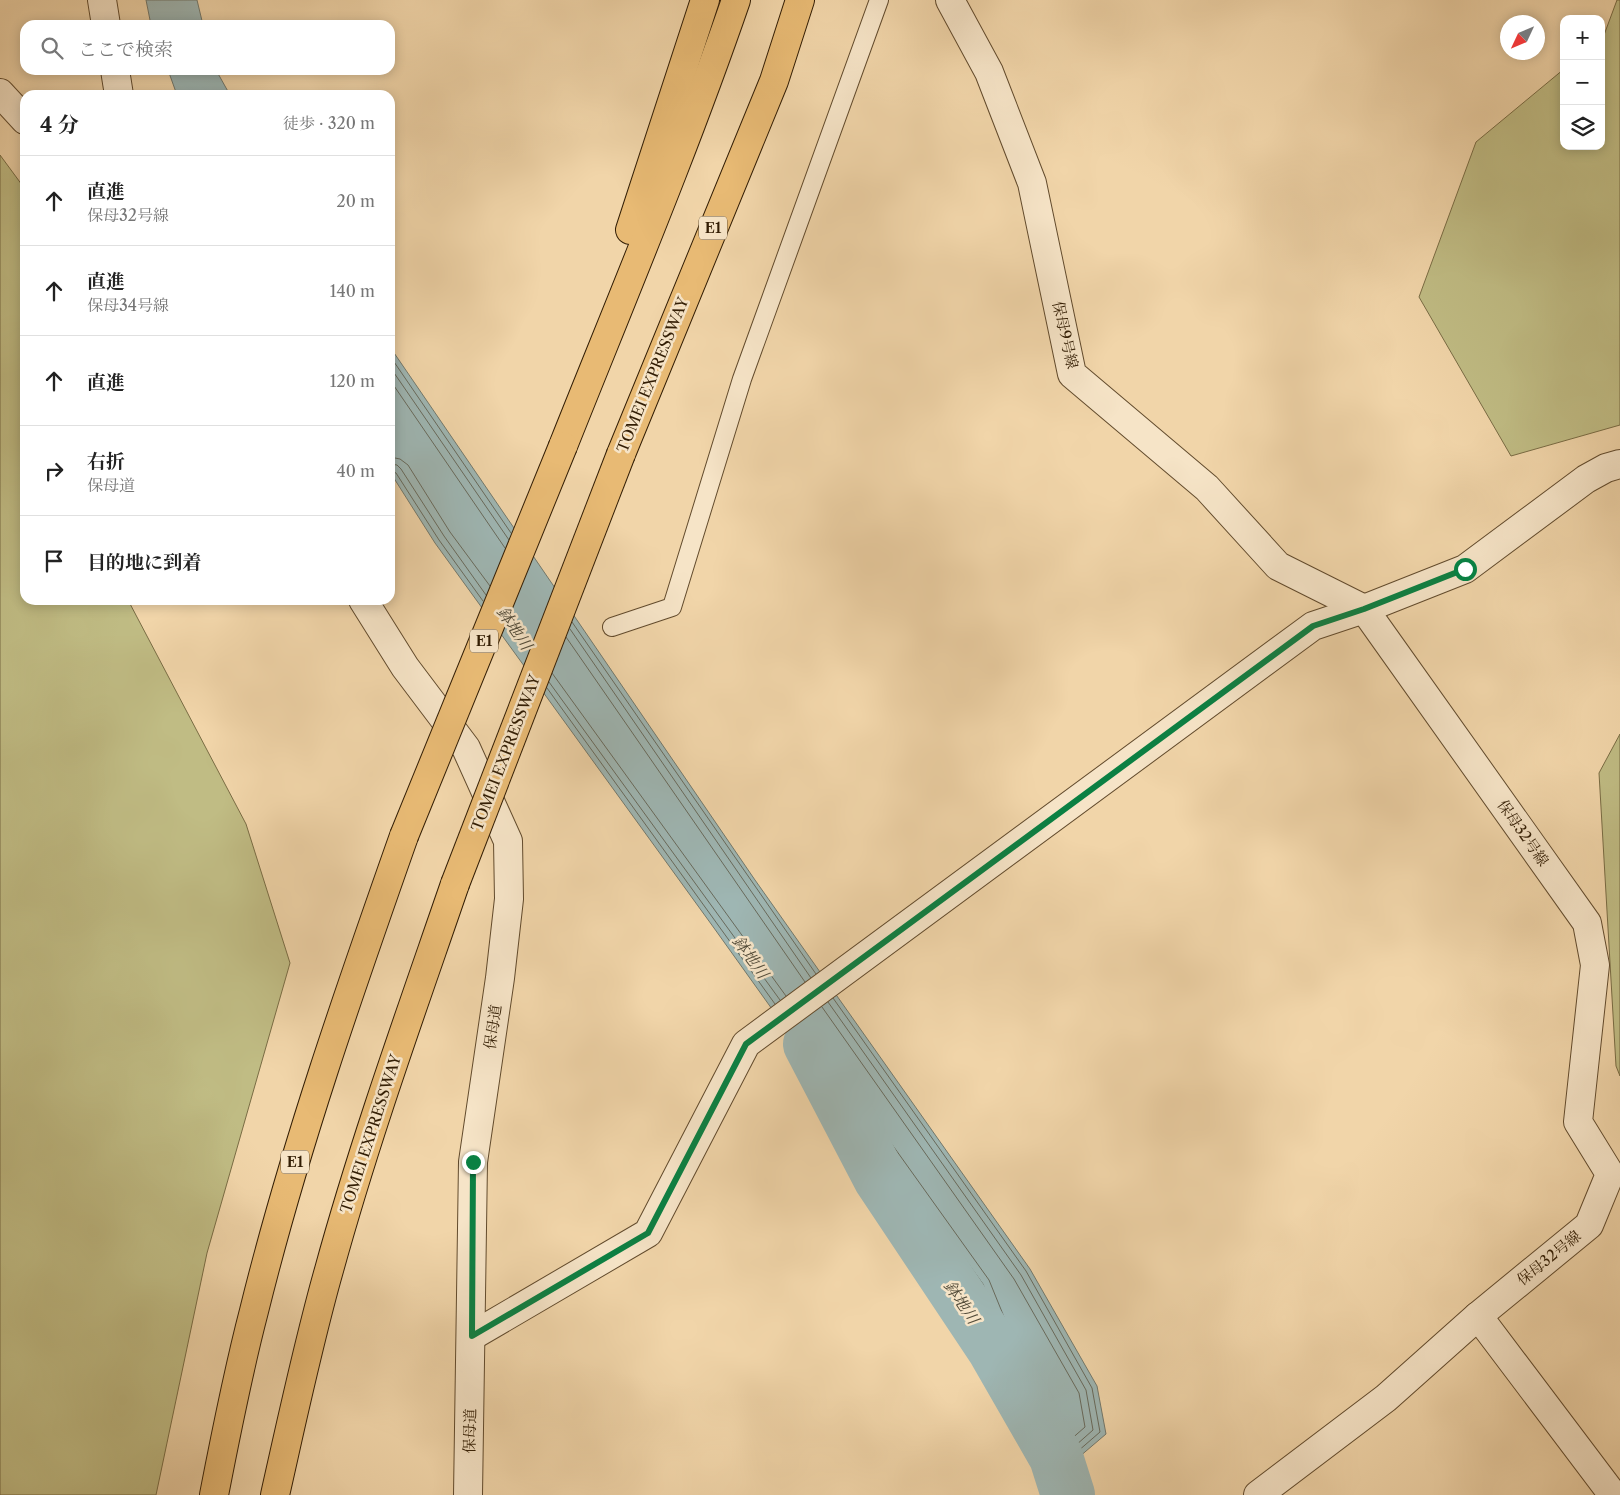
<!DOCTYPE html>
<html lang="ja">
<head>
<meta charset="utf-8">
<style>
	:root { --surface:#fff; --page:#f2f2f2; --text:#222; --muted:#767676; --line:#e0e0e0 }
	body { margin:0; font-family:"Libre Caslon Text","Noto Serif JP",serif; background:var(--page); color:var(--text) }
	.controls { position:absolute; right:15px; top:15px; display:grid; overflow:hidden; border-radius:10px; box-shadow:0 2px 12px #0003 }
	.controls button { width:45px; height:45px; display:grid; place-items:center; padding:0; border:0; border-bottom:1px solid var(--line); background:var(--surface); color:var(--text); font:25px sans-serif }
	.compass { position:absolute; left:1500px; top:15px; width:45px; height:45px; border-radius:50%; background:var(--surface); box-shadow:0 2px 12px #0003; rotate:226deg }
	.stop { position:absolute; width:15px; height:15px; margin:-11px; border:4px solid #0b8043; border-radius:50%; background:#fff }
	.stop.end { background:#0b8043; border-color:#fff; box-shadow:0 1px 5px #0008 }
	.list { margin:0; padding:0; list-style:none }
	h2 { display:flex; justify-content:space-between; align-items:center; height:65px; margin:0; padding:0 20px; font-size:21px }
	h2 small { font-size:16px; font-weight:400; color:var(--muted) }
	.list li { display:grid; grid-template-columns:32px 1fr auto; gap:15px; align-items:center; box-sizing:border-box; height:90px; padding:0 20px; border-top:1px solid var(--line) }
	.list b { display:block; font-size:19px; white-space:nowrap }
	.list p { margin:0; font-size:16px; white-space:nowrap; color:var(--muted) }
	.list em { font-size:16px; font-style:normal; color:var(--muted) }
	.icon { flex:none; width:28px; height:28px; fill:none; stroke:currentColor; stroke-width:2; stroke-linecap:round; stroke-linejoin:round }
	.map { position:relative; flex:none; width:1620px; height:1495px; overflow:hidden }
	.search { position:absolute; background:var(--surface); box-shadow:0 2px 12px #0003; left:20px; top:20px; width:375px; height:55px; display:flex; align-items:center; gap:12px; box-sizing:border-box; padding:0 18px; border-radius:15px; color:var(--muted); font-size:19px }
	.panel { position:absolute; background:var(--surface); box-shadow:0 2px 12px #0003; left:20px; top:90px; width:375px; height:515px; border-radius:15px }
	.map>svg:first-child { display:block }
	.green { fill:#c0bc84; stroke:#796c44 }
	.water { fill:#9eb6b3; stroke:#73796d }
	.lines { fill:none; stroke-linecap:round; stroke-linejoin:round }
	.shore { stroke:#686a5c; stroke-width:1 }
	.river { stroke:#9eb6b3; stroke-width:54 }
	.service-casing { stroke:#624b2d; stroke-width:20 }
	.minor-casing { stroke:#624b2d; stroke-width:30 }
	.tertiary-casing { stroke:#624b2d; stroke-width:30 }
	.motorway-casing { stroke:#321d04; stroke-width:30 }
	.service { stroke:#f6e4c7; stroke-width:18 }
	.minor { stroke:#f6e4c7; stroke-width:28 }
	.tertiary { stroke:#f6e4c7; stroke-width:28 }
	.motorway { stroke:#e8ba74; stroke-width:28 }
	.motorway-bridge-casing { stroke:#321d04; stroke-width:30; stroke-linecap:butt }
	.motorway-bridge { stroke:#e8ba74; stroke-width:28 }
	.route { stroke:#0b8043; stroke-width:6 }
	.labels { text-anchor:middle; stroke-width:5; stroke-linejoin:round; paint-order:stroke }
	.shield { fill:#f6e4c7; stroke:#6d593e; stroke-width:1 }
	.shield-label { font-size:14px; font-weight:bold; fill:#321d04 }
	.street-label { font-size:15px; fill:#321d04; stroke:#f6e4c7 }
	.water-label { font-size:16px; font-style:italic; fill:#524b39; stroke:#f6e4c7 }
</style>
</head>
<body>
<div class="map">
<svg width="1620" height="1495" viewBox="0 0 1620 1495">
	<rect width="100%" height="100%" fill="#f1d5a9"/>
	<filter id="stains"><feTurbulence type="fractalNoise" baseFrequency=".004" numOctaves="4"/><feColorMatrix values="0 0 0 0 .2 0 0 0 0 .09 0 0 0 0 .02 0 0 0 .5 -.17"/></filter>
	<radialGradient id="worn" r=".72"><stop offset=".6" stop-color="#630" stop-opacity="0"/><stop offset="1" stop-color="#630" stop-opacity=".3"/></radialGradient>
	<g class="green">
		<polygon points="1617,0 1620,0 1620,425 1511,456 1419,297 1476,142 1564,69 1564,146 1601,146 1601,38 1604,35"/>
		<polygon points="0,155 25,189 25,600 128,600 246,824 290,963 207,1253 156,1495 0,1495"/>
		<polygon points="1620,734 1620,1076 1616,1066 1599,773"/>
	</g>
	<g class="water">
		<polygon points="146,0 197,0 203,25 151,25"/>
		<polygon points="168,70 216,70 230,95 177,95"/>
		<polygon points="390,347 755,880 1030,1269 1097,1386 1106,1434 1051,1481 973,1290 714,928 435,543 390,472"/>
	</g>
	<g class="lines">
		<g class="shore">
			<polyline points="390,356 511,533"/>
			<polyline points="390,367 509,540"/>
			<polyline points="390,380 505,548"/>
			<polyline points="390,457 400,459 408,465 450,532 490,586"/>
			<polyline points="390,464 397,465 401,469 444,536 486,595"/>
			<polyline points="390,470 396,473 439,540 483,601"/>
			<polyline points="572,622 816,974"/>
			<polyline points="570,629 811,978"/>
			<polyline points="566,637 805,982"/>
			<polyline points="552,673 786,996"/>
			<polyline points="549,682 780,1000"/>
			<polyline points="547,688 775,1004"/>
			<polyline points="803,1020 989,1280 1057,1447 1061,1448 1085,1427 1079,1393 1014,1279 822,1007"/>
			<polyline points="797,1025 983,1284 1054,1459 1058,1461 1093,1430 1086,1390 1021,1275 828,1002"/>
			<polyline points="792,1029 977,1287 1052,1470 1055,1471 1100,1432 1092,1388 1026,1271 833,998"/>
		</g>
		<polyline class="river" points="810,1044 880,1178 994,1349 1056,1457 1068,1495"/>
		<g class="service-casing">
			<polyline id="service" points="612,627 672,607 742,379 879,0"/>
		</g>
		<g class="minor-casing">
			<g id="minor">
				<polyline points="102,0 106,25"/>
				<polyline points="950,0 989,72 1032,183 1072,374 1207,488 1278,566 1364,609 1587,923 1595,965 1578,1122 1610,1174 1589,1225 1478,1316 1386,1398 1258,1495"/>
				<polyline points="115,70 119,95"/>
				<polyline points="1478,1316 1613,1495"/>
				<polyline points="472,1336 648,1233 746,1044 1313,626 1364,609 1465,569 1586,479 1606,468 1620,464"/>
			</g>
		</g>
		<g class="tertiary-casing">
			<g id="tertiary">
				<polyline points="0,93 25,120"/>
				<polyline points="363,600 405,667 466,748 508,841 509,899 500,978 473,1162 468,1495"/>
			</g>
		</g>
		<g class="motorway-casing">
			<g id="motorway">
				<polyline points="630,230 705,0"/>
				<path d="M563 446C622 298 684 151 736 0"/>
				<polyline points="621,454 774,81 800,0"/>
				<path d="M214 1495C226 1433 238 1372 254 1311 294 1149 349 992 404 836"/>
				<path d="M275 1495C292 1420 308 1344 329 1270 365 1139 411 1012 455 884"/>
			</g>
		</g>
		<use href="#service" class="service"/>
		<use href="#minor" class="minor"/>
		<use href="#tertiary" class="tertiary"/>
		<use href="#motorway" class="motorway"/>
		<g class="motorway-bridge-casing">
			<g id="motorway-bridge">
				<polyline points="404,836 563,446"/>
				<polyline points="455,884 621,454"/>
			</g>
		</g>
		<use href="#motorway-bridge" class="motorway-bridge"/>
	</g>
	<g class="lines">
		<polyline class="route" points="473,1162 472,1336 648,1233 746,1044 1313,626 1364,609 1465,569"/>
	</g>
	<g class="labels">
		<g class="shield">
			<rect x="699" y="216.5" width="28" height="23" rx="4"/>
			<rect x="470" y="629.5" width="28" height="23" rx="4"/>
			<rect x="281" y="1150.5" width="28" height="23" rx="4"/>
		</g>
		<g class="shield-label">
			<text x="713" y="233">E1</text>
			<text x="484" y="646">E1</text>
			<text x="295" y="1167">E1</text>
		</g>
		<g class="street-label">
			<text transform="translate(1065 335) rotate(77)" y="5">保母9号線</text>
			<text transform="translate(653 375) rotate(-68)" y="5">TOMEI EXPRESSWAY</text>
			<text transform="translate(506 753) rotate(-69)" y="5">TOMEI EXPRESSWAY</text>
			<text transform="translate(1523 833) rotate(55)" y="5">保母32号線</text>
			<text transform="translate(493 1027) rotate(-82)" y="5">保母道</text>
			<text transform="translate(371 1134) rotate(-72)" y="5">TOMEI EXPRESSWAY</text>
			<text transform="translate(1549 1258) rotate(-39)" y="5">保母32号線</text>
			<text transform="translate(470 1431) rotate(-89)" y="5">保母道</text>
		</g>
		<g class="water-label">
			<text transform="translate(515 628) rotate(56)" y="6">鉢地川</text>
			<text transform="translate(751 957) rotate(54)" y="6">鉢地川</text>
			<text transform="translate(962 1302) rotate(56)" y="6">鉢地川</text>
		</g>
	</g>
	<rect width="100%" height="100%" filter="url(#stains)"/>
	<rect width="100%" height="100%" fill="url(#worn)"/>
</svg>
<div class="controls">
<button>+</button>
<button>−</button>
<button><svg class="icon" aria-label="layers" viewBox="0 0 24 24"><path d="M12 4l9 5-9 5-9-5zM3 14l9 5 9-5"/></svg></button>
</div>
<svg class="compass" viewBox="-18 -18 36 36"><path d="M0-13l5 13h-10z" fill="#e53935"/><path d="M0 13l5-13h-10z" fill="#767676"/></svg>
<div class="stop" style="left:1465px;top:569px"></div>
<div class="stop end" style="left:473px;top:1162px"></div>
<div class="search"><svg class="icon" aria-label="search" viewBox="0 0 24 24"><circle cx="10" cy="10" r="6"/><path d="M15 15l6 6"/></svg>ここで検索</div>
<section class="panel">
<h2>4 分<small>徒歩 · 320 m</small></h2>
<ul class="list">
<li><svg class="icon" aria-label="ahead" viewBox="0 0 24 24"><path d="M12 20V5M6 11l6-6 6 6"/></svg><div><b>直進</b><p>保母32号線</p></div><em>20 m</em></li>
<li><svg class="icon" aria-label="ahead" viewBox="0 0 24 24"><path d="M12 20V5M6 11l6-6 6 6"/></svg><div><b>直進</b><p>保母34号線</p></div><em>140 m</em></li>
<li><svg class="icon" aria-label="ahead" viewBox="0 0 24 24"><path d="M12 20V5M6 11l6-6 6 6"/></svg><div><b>直進</b></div><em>120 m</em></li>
<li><svg class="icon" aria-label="right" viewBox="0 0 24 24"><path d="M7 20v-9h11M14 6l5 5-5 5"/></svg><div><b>右折</b><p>保母道</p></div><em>40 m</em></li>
<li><svg class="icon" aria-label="arrive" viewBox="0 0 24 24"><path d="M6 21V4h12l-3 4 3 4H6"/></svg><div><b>目的地に到着</b></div></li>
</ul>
</section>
</div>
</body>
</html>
